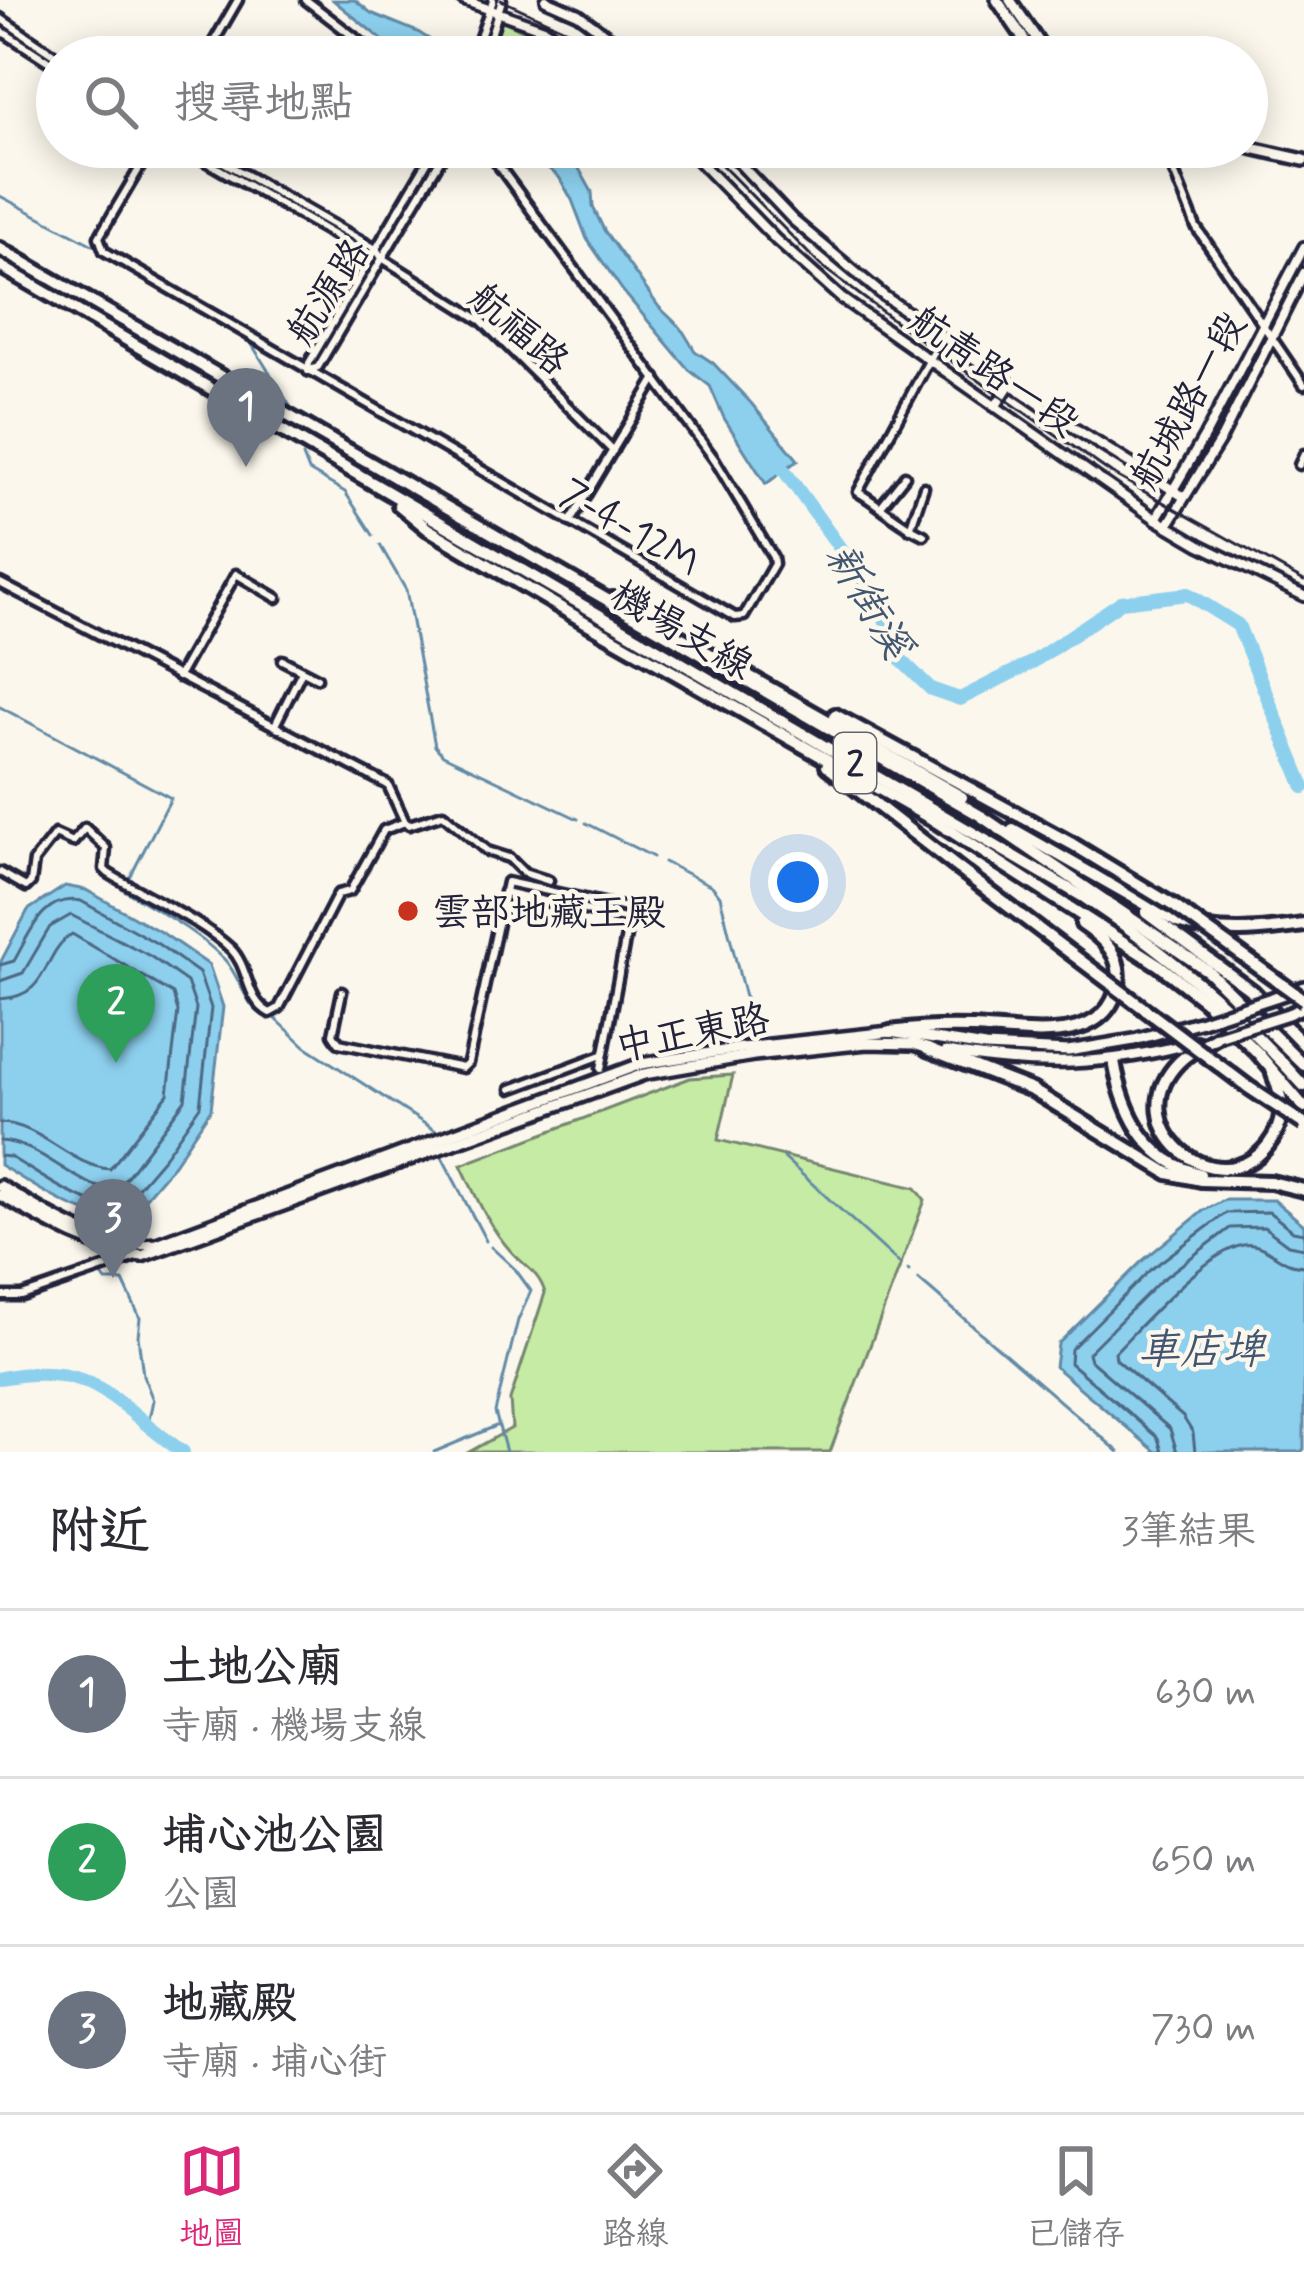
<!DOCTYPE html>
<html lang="zh-TW">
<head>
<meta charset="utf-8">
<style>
	:root { --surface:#fff; --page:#f2f2f3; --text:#2b2b33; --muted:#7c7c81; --line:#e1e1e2; --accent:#db2777 }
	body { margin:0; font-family:Mynerve,"LXGW WenKai TC",sans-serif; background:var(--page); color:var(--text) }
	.you { position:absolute; left:798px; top:882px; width:42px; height:42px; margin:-30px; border:9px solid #fff; border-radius:50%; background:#1a73e8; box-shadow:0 0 0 18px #1a73e833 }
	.badge { display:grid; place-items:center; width:78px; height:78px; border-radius:50%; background:var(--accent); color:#fff; font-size:39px; font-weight:700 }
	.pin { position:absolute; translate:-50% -99px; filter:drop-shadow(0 3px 6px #0008) }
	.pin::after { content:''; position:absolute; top:63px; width:42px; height:36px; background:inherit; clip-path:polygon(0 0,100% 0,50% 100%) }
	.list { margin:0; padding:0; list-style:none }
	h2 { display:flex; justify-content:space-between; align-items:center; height:156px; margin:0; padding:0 48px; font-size:51px }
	h2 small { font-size:39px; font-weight:400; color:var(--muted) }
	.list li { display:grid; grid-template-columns:78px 1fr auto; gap:36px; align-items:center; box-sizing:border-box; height:168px; padding:0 48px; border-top:3px solid var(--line) }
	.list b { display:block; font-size:45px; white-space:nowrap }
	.list p { margin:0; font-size:39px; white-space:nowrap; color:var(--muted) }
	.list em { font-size:39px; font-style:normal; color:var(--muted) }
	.icon { flex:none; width:66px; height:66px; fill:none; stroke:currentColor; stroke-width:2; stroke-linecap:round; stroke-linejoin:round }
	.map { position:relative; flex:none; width:1304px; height:1452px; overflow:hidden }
	.search { position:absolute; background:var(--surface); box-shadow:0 6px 30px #0003; left:36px; right:36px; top:36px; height:132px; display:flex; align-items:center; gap:30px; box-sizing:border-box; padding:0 42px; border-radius:66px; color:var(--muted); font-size:45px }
	.sheet { height:660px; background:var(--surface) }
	nav { display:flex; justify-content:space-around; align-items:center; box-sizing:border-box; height:168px; border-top:3px solid var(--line); background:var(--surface); font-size:33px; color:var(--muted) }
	nav a { display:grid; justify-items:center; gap:6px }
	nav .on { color:var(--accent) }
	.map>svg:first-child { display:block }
	.green { fill:#c6eba4; stroke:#748670; stroke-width:3 }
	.water { fill:#8dd0ee; stroke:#628aa6; stroke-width:3 }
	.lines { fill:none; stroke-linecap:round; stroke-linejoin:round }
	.shore { stroke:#4d6883; stroke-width:3 }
	.stream { stroke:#628aa6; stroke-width:3 }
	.river { stroke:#8dd0ee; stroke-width:14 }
	.minor-casing { stroke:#22223b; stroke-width:15 }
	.tertiary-casing { stroke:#22223b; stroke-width:16 }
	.secondary-casing { stroke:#22223b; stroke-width:18 }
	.motorway-casing { stroke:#22223b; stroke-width:20 }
	.minor { stroke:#fbf7ec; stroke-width:6 }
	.tertiary { stroke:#fbf7ec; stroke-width:8 }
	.secondary { stroke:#fbf7ec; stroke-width:9 }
	.motorway { stroke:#fbf7ec; stroke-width:10 }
	.rail { stroke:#22223b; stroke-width:3 }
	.secondary-bridge-casing { stroke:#22223b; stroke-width:18; stroke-linecap:butt }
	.motorway-bridge-casing { stroke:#22223b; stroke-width:20; stroke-linecap:butt }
	.secondary-bridge { stroke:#fbf7ec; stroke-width:9 }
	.motorway-bridge { stroke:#fbf7ec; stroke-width:10 }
	.poi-dot { fill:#c8321e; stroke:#fbf7ec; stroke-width:4.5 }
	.labels { text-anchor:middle; stroke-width:9; stroke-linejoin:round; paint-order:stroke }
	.shield { fill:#fbf7ec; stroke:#636270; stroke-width:3 }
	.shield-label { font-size:36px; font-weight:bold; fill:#22223b }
	.street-label { font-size:39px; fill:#22223b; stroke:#fbf7ec }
	.poi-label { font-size:39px; fill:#22223b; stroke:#fbf7ec; text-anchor:start }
	.water-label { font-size:42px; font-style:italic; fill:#425671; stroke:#fbf7ec }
</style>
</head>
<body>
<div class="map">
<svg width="1304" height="1452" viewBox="0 0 1304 1452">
	<rect width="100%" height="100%" fill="#fbf7ec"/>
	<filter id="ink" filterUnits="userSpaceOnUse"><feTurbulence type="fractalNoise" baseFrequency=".00833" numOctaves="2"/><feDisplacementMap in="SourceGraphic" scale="24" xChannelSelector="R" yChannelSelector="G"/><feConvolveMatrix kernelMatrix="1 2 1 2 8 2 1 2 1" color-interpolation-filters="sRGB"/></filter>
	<g filter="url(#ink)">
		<g class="green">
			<polygon points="502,20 576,57 488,57"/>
			<path d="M733 1075 718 1140 916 1188 925 1200 830 1452H469L512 1428 510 1400 545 1293C539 1271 522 1265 509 1249 487 1224 475 1194 461 1165L690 1078Z"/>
		</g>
		<g class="water">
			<polygon points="333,0 355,0 371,13 418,32 457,57 403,57"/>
			<polygon points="522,147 567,147 592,192 593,207 604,230 659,307 681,328 695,351 713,363 751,403 798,460 766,484 724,418 710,386 689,370 623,291 587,239 572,200 559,177"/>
			<path d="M65 886 86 890 164 934 209 965 223 1007 211 1109 174 1164 128 1218C81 1220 39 1188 0 1165V963L28 910Z"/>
			<polygon points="1225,1200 1274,1200 1304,1225 1304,1449 1301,1452 1156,1452 1055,1367 1058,1344 1142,1261 1203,1211"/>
		</g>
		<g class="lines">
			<g class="shore">
				<path d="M0 965 14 961C30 934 42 894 81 901L158 944 199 973 211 1008 200 1106 165 1156 123 1205C85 1210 42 1175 10 1157L0 1156"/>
				<path d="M0 981 23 973 50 927 71 915 150 956 187 982 196 1008 185 1100 116 1191C74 1187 42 1143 0 1141"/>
				<path d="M0 999C52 996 40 954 72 934L173 994 178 1011 168 1094 110 1169C70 1166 41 1124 0 1123"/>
				<polyline points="1162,1452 1158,1438 1070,1363 1071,1349 1150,1270 1226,1213 1269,1212 1293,1231 1304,1233"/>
				<polyline points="1177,1452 1170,1429 1090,1360 1088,1353 1160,1281 1230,1228 1264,1227 1288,1245 1304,1248"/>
				<path d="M1195 1452 1193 1433 1183 1417 1116 1359 1115 1352C1141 1326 1217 1238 1253 1245 1272 1248 1279 1265 1304 1266"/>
			</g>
			<g class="stream">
				<polyline points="0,196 93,245"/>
				<polyline points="151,275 231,317 241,327"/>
				<polyline points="251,343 290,406"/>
				<polyline points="303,456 309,471 345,492 373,535"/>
				<polyline points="380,545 406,590 435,746 443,755 578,819"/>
				<polyline points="0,707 171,798 128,881"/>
				<polyline points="586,823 653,857"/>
				<polyline points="664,862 712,886 720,896 755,1038"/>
				<path d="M124 890C158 911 195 930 224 959 242 978 243 1006 267 1018"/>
				<polyline points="275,1018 305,1046 436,1131"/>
				<polyline points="442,1157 486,1241"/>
				<polyline points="784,1158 899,1263"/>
				<polyline points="491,1247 515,1269 531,1291 518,1320 495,1412 506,1452"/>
				<polyline points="908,1270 909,1271"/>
				<polyline points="101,1274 106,1281 123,1281 140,1318 138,1336 143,1375 153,1400 148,1424"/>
				<polyline points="918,1279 1119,1452"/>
				<polyline points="434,1452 496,1426"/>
			</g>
			<g class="river">
				<polyline points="773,455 878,601 901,660 931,689 960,699 1031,663 1121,602 1188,594 1238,625 1304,787"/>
				<path d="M0 1378C97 1359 112 1403 183 1452"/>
			</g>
			<g class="minor-casing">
				<g id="minor">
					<polyline points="306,0 380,57"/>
					<polyline points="0,18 58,57"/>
					<polyline points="0,30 57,67"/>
					<polyline points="205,57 238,0"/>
					<polyline points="473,57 493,0"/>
					<polyline points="484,57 502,0"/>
					<polyline points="152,147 99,237 104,251 735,617 744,616 774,564 773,557 715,460 485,147"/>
					<polyline points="181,147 370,256"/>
					<polyline points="197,147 376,249 382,258 482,321 613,451"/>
					<polyline points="1164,147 1196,227 1304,385"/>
					<polyline points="308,371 318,367 448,147"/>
					<polyline points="308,371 309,363 436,147"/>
					<polyline points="1299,465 1304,454"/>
					<polyline points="881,506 905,476"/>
					<polyline points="570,522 656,378"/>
					<polyline points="910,529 924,487"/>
					<path d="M924 535C899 524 882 506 858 492L942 337"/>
					<polyline points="0,583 388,785 405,822 409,825 443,814 487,851 509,858 524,873 549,881"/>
					<polyline points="282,660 317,678"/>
					<polyline points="178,677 236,574 277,598"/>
					<polyline points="275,725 302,671"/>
					<path d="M0 872 26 887 31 882 34 861 55 834 73 842 85 828 106 848 104 869 108 873C145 896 201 920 231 949 250 968 245 1000 270 1013L279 1008 338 894 350 891 384 830 405 822"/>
					<polyline points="504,892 629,920"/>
					<polyline points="342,992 333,1034 339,1043 463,1068 468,1063 507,882 631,909 601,1069"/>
					<polyline points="511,1089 602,1055"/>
					<polyline points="0,1296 22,1296 139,1256"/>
				</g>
			</g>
			<g class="tertiary-casing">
				<g id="tertiary">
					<polyline points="463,0 544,29 586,57"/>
					<polyline points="546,0 578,14 636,57"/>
					<polyline points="685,147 776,240 841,298 1156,519 1200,545 1304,596"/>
					<polyline points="724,147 793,220 884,296 1077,430 1184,497"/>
					<polyline points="995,407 1010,384"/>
					<polyline points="1156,519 1208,430 1304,247"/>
					<polyline points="1167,526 1222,437 1304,273"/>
				</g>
			</g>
			<g class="secondary-casing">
				<g id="secondary">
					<polyline points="997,0 1036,57"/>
					<polyline points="1010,0 1049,57"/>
					<polyline points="1247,147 1304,160"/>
					<polyline points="1275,997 1304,987"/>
					<polyline points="1288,1014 1304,1007"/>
					<path d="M946 1052C1037 1068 1106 1066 1196 1042"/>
					<path d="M0 1186C48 1214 98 1250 157 1244L641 1064 742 1048 890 1032 985 1047 1068 1051 1134 1040 1202 1021"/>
					<path d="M0 1195C47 1222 88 1247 142 1256L644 1074 754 1055 867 1043 914 1044 929 1049"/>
				</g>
			</g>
			<g class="motorway-casing">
				<g id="motorway">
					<polyline points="0,249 981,816 1208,971 1304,1065"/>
					<path d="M0 266 1085 898C1166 952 1240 1014 1304 1086"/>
					<polyline points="399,505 428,529 585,622 935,821 1159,965 1204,1000 1257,1052 1304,1107"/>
					<polyline points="613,599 962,797"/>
					<polyline points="835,715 1072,844"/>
					<polyline points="827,766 958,868"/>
					<path d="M1013 829 1177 922C1221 936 1260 931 1304 925"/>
					<polyline points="1146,913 1252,991 1304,1045"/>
					<path d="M890 1032C918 1028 945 1027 973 1028 1020 1030 1106 1050 1118 984 1123 956 1103 938 1082 924"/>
					<path d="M1218 1036C1205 1044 1190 1051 1179 1062 1117 1125 1217 1209 1268 1145 1286 1122 1284 1100 1273 1074"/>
					<polyline points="927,1049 1032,1090 1168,1173 1201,1180 1271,1182 1304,1190"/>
					<path d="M1114 1061C1123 1113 1145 1160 1200 1174"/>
				</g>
			</g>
			<use href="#minor" class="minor"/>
			<use href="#tertiary" class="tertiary"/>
			<use href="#secondary" class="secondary"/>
			<use href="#motorway" class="motorway"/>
			<g class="rail">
				<polyline points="501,0 578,35 613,57"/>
				<polyline points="704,147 820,265 904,328 1111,473 1304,581"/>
			</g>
			<g class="secondary-bridge-casing">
				<g id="secondary-bridge">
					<polyline points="1202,1021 1275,997"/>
					<polyline points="1218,1036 1288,1014"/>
				</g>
			</g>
			<g class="motorway-bridge-casing">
				<g id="motorway-bridge">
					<polyline points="1072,844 1174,906 1304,1000"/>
					<polyline points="958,868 1248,1087 1304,1124"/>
				</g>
			</g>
			<use href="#secondary-bridge" class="secondary-bridge"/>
			<use href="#motorway-bridge" class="motorway-bridge"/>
		</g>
	</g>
	<circle class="poi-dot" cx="408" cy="911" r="12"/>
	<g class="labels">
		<rect class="shield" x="834" y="733" width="42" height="60" rx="9"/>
		<g class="shield-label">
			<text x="855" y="776">2</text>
		</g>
		<g class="street-label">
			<text transform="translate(327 291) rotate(-57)" y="14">航源路</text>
			<text transform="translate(520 328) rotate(41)" y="14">航福路</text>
			<text transform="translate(995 370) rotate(35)" y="14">航青路一段</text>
			<text transform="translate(1187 400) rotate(-61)" y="14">航城路一段</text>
			<text transform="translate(631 526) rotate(30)" y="14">7-4-12M</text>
			<text transform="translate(683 629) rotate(30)" y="14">機場支線</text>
			<text transform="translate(692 1031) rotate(-11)" y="14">中正東路</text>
		</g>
		<g class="poi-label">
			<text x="432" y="925">雲部地藏王殿</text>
		</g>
		<g class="water-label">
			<text transform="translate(870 600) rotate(59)" y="15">新街溪</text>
			<text x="1201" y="1363">車店埤</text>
		</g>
	</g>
</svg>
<div class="you"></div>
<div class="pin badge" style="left:246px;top:467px;background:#6b7280">1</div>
<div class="pin badge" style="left:116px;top:1063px;background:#2e9e5b">2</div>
<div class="pin badge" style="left:113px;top:1278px;background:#6b7280">3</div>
<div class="search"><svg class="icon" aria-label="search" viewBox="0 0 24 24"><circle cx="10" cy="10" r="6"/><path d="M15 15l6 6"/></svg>搜尋地點</div>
</div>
<section class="sheet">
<h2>附近<small>3筆結果</small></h2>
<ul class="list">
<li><span class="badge" style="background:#6b7280">1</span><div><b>土地公廟</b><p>寺廟 · 機場支線</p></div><em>630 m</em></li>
<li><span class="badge" style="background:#2e9e5b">2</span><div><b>埔心池公園</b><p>公園</p></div><em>650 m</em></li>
<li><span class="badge" style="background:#6b7280">3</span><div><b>地藏殿</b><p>寺廟 · 埔心街</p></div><em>730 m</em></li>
</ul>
</section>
<nav>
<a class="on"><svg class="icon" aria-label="map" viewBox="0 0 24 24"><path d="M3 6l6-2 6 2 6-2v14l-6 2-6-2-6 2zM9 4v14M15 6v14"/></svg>地圖</a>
<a><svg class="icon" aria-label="directions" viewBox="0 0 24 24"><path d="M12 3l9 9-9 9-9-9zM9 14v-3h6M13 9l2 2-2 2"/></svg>路線</a>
<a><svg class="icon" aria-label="saved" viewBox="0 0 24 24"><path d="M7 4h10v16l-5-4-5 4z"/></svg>已儲存</a>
</nav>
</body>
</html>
